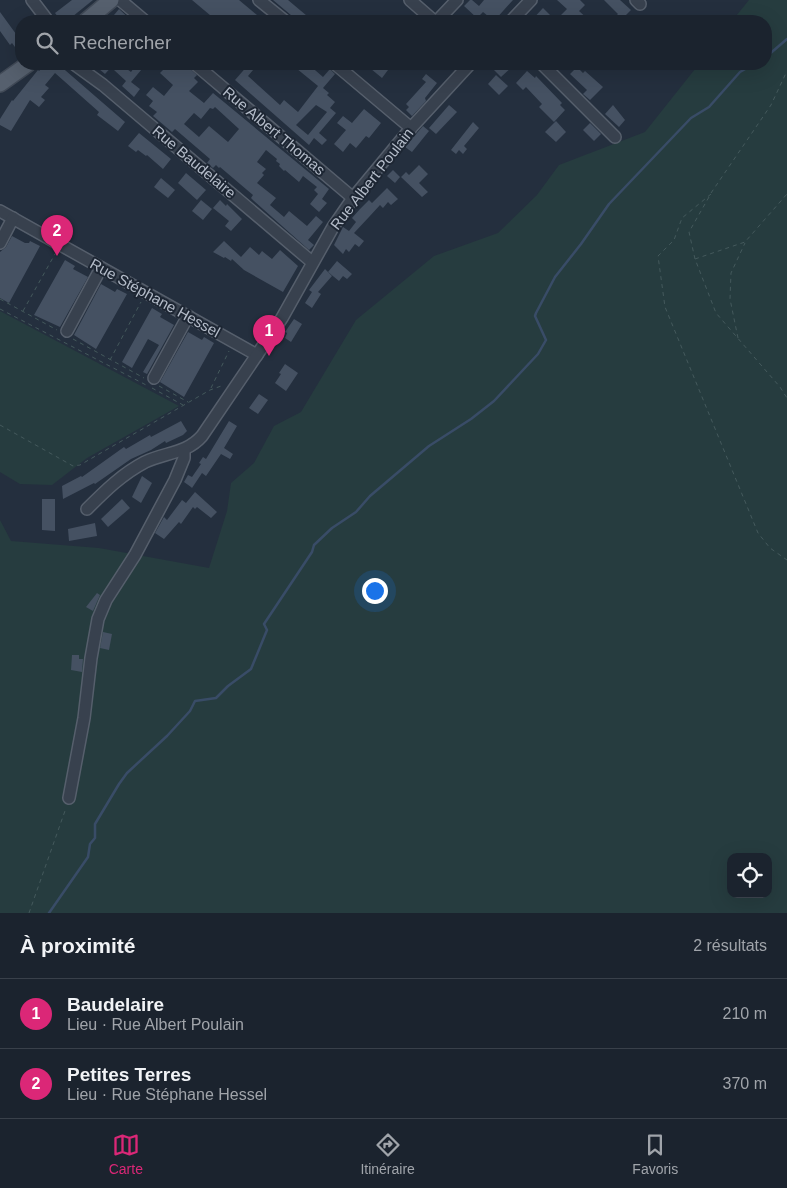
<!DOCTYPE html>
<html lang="fr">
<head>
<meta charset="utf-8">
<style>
	:root { --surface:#1b232e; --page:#242b36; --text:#f1f3f6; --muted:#a0a4aa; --line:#39404a; --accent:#db2777 }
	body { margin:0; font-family:Helvetica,sans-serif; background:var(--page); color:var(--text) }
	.controls { position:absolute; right:15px; bottom:15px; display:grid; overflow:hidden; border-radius:10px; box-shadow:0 5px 20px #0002 }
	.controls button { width:45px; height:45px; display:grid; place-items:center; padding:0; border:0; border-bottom:1px solid var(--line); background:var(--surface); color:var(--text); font:25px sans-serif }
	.you { position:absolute; left:374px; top:590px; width:18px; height:18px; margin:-12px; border:4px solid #fff; border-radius:50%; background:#1a73e8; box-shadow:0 0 0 8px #1a73e833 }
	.badge { display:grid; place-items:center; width:32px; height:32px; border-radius:50%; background:var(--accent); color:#fff; font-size:16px; font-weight:700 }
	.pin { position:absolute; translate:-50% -41px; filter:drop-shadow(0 1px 2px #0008) }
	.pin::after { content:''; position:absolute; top:26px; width:18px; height:15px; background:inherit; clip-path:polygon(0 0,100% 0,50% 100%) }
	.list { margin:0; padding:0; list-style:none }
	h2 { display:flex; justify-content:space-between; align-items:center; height:65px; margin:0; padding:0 20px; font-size:21px }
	h2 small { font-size:16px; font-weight:400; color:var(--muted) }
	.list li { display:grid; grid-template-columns:32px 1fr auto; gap:15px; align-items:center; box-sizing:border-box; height:70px; padding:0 20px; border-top:1px solid var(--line) }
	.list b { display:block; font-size:19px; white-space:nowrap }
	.list p { margin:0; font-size:16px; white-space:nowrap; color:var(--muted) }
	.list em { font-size:16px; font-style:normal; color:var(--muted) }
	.icon { flex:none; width:28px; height:28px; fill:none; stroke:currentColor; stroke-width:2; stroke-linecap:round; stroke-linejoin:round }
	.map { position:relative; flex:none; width:787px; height:913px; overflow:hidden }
	.search { position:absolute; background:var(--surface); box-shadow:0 5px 20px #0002; left:15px; right:15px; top:15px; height:55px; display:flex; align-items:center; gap:12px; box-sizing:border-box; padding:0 18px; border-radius:20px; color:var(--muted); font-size:19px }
	.sheet { height:205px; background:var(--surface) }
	nav { display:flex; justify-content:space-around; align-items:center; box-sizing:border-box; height:70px; border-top:1px solid var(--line); background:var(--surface); font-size:14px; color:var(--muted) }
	nav a { display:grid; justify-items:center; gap:2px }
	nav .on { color:var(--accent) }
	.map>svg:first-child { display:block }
	.green { fill:#263c3f; fill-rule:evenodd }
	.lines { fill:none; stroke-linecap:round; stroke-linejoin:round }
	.stream { stroke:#394c67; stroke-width:2.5 }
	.building { fill:#455162; fill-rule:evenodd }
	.minor-casing { stroke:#565f6c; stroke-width:14 }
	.major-casing { stroke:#414a57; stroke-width:18 }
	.path { stroke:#44595c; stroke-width:1; stroke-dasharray:4 4; stroke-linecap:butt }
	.minor { stroke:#38414e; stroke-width:11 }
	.major { stroke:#56606e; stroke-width:15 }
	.labels { text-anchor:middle; stroke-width:4; stroke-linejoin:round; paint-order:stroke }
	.street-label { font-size:15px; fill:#b4bcc9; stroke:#1d2633 }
</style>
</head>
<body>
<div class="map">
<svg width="787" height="913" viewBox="0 0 787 913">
	<rect width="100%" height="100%" fill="#242f3e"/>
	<g class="green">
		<path d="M749 0H787V913H0V520L11 541 99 548 209 568 227 511 231 483 254 463 274 426 301 412 356 320 434 256 498 233 537 195 559 165 645 132 699 64H766V21H732ZM731 857H768V894H731Z"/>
		<polygon points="0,311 179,406 87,458 52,485 20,484 0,472"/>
	</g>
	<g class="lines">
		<g class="stream">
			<polyline points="766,57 787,39"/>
			<polyline points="49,913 88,857 90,844 95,838 95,824 119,784 127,773 167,736 190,711 195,701 216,698 228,686 251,669 267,630 264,624 312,552 314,545 332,528 356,512 370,496 429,446 471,419 494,401 538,354 546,340 535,316 536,313 555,277 581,244 609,204 691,118 709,107 740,72 754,64"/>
		</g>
	</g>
	<g class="building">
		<polygon points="72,0 93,0 67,21 61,21 55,13"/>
		<polygon points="192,0 239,0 264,21 217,21"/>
		<polygon points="273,0 288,0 313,21 298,21"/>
		<polygon points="470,0 472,0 479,6 484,0 513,0 494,21 483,12 477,18 464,6"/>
		<polygon points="557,0 580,0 585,5 579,11 590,21 579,21 573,16 568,21 561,15 567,9"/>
		<polygon points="604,0 620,0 631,10 623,18 627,21 611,21 618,14"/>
		<polygon points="543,8 556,21 531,21"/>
		<polygon points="119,9 132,21 109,21"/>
		<polygon points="0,12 16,34 21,30 21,55 12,43 10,45 0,31"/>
		<polygon points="46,64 58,64 125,122 118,131 97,115 99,112 55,73 45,85 49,88 41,97 45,100 39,107 30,100 11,131 0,125 0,119 12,100 13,101 38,70 39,71"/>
		<polygon points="93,64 114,64 105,74"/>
		<polygon points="120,64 131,72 136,65 142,69 131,82 140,89 134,97 122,86 126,81 114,70"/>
		<path d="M158 64H180L187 70 189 68 197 75 194 78 198 82 189 91 204 103 213 93 329 189 322 199 327 203 319 212 310 204 318 194 314 190 317 187 303 176 299 182 285 170 284 171 279 166 280 164 276 161 277 159 266 150 257 162 266 169 262 173 264 175 257 183 276 198 270 205 284 217 289 211 307 226 316 216 323 222 308 240 314 245 309 250 254 201 251 198 253 195 240 184 220 167 219 168 216 165 213 168 207 163 210 159 175 129 172 132 153 116 157 112 149 106 153 101 146 95 153 87 164 96 173 85 160 73 164 69ZM215 107 239 129 228 142 209 126 199 137 184 124 194 113 201 119 210 108 213 109Z"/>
		<path d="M249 64H258L248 76 280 105 284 100 298 112 318 86 291 64H308L323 77 330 69 335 74 323 88 329 93 327 95 335 102 330 108 336 113 319 133 327 140 322 145 314 138 309 145 235 80ZM316 105 327 112 308 135 296 125Z"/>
		<polygon points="365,64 381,64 388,70 382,78"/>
		<polygon points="494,64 515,64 501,77 491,67"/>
		<polygon points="577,67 583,73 585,71 603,87 590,100 583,94 587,90 570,74"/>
		<polygon points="527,71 535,78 536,76 562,103 560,105 565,110 554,122 539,107 542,104 526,87 523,90 516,83"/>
		<polygon points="426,74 437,83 425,98 426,101 412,116 406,110 409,107 406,104 426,82 422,79"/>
		<polygon points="496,75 508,86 499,95 488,84"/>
		<polygon points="449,105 457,112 436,134 429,128"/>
		<polygon points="613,105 625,120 619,127 605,114"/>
		<polygon points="364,109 381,123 369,138 366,136 356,148 350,143 343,152 334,144 346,130 337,123 343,116 352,123"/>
		<polygon points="556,121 566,132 556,142 545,132"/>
		<polygon points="473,122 479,128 464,146 467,149 463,154 459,150 456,154 451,150"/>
		<polygon points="590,123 601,134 594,141 583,130"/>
		<polygon points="423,126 429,131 412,152 405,147"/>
		<polygon points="139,133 171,159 163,169 147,155 146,156 138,150 136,152 128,146"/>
		<polygon points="419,165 428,174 419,183 428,192 422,197 401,177 406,172 409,175"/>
		<polygon points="393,170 400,177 395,183 387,176"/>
		<polygon points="186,173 206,190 197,200 178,183"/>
		<polygon points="161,178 175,190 168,198 154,187"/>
		<polygon points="387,188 398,199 391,205 388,202 383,208 380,205 369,217 354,233 364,241 359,247 355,244 349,252 346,249 343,254 334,245 343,227 349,231 356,222 352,218 360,209 369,200 372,203"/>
		<polygon points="201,200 212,209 203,220 192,211"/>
		<polygon points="220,200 226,206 227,204 242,219 231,231 225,226 229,221 213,208"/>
		<polygon points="12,236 25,243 29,243 30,241 40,246 9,303 0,298 0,252 6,247"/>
		<polygon points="224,241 241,257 250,247 259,255 262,251 272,259 280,250 298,266 283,292 244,270 232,259 231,261 225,257 224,258 213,252"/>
		<polygon points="65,260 75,266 73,269 88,277 60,327 34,315"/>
		<polygon points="337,261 352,274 347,279 343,276 339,281 328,272"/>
		<polygon points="325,269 332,276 318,292 321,294 312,308 305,303 312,292 309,290"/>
		<polygon points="101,284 115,292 117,289 127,294 96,349 74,335"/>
		<polygon points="152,308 162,314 160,317 174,325 147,374 143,372 159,345 148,339 132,368 122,362"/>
		<polygon points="294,319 302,324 291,342 285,338 287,333 285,332"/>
		<polygon points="188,332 202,340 204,337 214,343 184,397 160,382"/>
		<polygon points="285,364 298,373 286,391 275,383 281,374 279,373"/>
		<polygon points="259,394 268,400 258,414 249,408"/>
		<polygon points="181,421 187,431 183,435 166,443 165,441 151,450 131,459 95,484 94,483 63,499 62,486 81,476 82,477 124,447 126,449 150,435 151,437"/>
		<polygon points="229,421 237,426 224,448 233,454 230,459 221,454 206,476 202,473 192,488 191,487 184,482 188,475 192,477 201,464 199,463 203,457 206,459"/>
		<polygon points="142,476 152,483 141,503 132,497"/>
		<polygon points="195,492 217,512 211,518 197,507 195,509 193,507 181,524 179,522 164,539 155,533 164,517 167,520 182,500 186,503"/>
		<polygon points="42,499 55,499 55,531 42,530"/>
		<polygon points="122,499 130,508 108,527 101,519"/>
		<polygon points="95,523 97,536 69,541 68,529"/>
		<polygon points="97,593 100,595 93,611 86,607"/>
		<polygon points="103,632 112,634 109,650 100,648"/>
		<polygon points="72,655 79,655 79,659 83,659 82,672 71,670"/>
	</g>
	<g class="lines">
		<g class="minor-casing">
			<g id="minor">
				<polyline points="32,0 48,21"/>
				<polyline points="120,0 145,21"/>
				<polyline points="259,0 285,21"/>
				<polyline points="410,0 434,21"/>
				<polyline points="636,0 640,4"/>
				<polyline points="437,21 457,0"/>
				<polyline points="511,21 531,0"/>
				<polyline points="74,64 103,85 312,262"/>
				<polyline points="195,64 353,198"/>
				<polyline points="335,64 411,128"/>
				<polyline points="542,64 615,137"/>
				<polyline points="0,211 257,355"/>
				<polyline points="0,243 13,218"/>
				<polyline points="67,331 101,268"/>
				<polyline points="154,378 188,316"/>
				<path d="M87 509C105 491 122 474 145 462 166 452 186 454 202 436L282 318 333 227 353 198 411 128 470 64"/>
				<polyline points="69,798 84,718 91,658 98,619 106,600 135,555 175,480 184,458 184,450"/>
			</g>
		</g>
		<g class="major-casing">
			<g id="major">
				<polyline points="86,21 111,0"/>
				<polyline points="0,84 28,64"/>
			</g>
		</g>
		<g class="path">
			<polyline points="711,193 771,105 787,71"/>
			<polyline points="711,194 682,218 674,240 658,256 665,307 758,533 770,548 787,560"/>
			<polyline points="709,197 689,232 695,259 716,313 780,387 787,398"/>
			<polyline points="695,259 745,242 787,194"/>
			<polyline points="0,299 57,330"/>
			<polyline points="0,309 148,386"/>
			<polyline points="23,311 55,254"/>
			<polyline points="738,338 730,299 731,273 745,243"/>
			<polyline points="73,339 144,378"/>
			<polyline points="110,360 141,302"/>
			<polyline points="159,386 188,402"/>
			<polyline points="152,388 183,405"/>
			<polyline points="211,388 229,351"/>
			<polyline points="0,425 73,466 80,465 210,390 224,385"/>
			<polyline points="29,913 66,808"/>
		</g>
		<use href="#minor" class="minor"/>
		<use href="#major" class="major"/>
	</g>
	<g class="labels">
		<g class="street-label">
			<text transform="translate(274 131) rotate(40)" y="5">Rue Albert Thomas</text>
			<text transform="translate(194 162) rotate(40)" y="5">Rue Baudelaire</text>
			<text transform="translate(372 179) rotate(-52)" y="5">Rue Albert Poulain</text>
			<text transform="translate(155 298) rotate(29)" y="5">Rue Stéphane Hessel</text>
		</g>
	</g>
</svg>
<div class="controls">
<button><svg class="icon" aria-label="locate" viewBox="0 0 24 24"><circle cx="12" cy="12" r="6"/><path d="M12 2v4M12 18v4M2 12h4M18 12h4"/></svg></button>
</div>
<div class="you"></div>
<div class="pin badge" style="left:269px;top:356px">1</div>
<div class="pin badge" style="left:57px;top:256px">2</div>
<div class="search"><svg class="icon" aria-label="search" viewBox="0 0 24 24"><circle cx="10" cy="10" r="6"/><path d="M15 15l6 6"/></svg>Rechercher</div>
</div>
<section class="sheet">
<h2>À proximité<small>2 résultats</small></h2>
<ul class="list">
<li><span class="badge">1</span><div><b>Baudelaire</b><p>Lieu · Rue Albert Poulain</p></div><em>210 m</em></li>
<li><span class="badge">2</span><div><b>Petites Terres</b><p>Lieu · Rue Stéphane Hessel</p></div><em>370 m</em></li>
</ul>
</section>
<nav>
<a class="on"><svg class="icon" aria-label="map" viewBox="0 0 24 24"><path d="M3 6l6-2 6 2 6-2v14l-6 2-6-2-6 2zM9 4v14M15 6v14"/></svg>Carte</a>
<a><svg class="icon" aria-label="directions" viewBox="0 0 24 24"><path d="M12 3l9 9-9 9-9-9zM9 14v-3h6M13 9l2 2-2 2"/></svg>Itinéraire</a>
<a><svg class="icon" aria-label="saved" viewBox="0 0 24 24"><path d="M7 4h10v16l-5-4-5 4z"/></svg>Favoris</a>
</nav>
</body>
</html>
